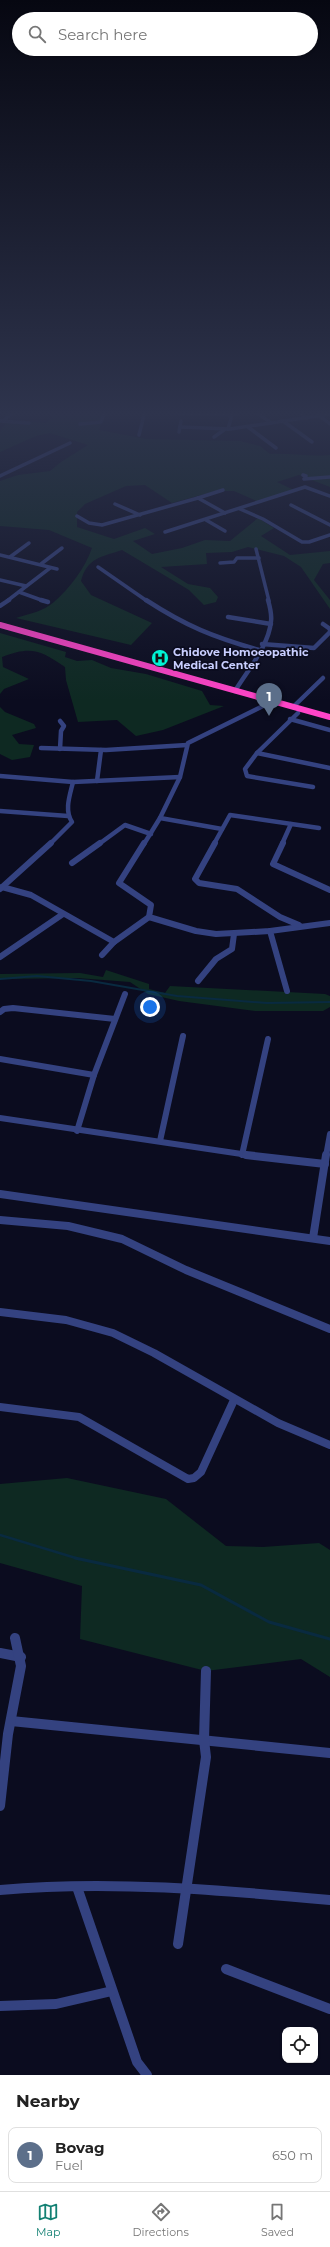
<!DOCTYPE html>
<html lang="en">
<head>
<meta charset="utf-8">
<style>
	:root { --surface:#fff; --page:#f6f6f6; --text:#222; --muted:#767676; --line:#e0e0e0; --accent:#138073 }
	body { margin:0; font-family:Montserrat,sans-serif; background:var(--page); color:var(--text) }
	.controls { position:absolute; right:12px; bottom:12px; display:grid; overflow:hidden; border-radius:8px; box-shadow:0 1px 3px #0004 }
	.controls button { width:36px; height:36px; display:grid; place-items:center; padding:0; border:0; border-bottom:1px solid var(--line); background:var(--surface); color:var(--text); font:20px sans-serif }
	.you { position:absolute; left:150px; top:1007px; width:14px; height:14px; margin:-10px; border:3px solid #fff; border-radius:50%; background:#1a73e8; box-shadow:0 0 0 6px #1a73e833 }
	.badge { display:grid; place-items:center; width:26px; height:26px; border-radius:50%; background:var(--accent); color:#fff; font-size:13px; font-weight:700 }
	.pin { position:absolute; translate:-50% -33px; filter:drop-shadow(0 1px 2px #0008) }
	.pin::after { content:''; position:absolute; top:21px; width:14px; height:12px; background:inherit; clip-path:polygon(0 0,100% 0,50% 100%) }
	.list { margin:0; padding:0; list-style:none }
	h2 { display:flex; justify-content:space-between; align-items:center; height:52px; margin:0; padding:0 16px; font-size:17px }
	h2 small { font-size:13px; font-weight:400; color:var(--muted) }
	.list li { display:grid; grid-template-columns:26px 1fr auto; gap:12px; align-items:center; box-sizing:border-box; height:56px; margin:0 8px 8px; padding:0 8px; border:1px solid var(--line); border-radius:8px }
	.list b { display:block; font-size:15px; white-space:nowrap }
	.list p { margin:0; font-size:13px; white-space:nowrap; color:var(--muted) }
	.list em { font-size:13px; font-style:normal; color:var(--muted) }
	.icon { flex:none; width:22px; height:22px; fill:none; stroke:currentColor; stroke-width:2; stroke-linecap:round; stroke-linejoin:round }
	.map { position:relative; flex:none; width:330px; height:2075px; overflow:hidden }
	.search { position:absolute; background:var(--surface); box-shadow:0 1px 3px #0004; left:12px; right:12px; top:12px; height:44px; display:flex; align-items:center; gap:10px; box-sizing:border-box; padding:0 14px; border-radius:22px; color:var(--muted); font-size:15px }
	.sheet { height:116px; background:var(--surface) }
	nav { display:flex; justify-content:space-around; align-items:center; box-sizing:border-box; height:56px; border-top:1px solid var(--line); background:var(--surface); font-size:11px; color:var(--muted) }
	nav a { display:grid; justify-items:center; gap:2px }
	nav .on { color:var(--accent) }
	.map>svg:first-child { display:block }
	.green { fill:#0e2922 }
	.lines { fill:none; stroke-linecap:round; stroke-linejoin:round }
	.stream-far2 { stroke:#092a40; stroke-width:2 }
	.stream-far1 { stroke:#092a40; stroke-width:2.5 }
	.stream { stroke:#092a40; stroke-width:3 }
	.minor-far4 { stroke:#344280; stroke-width:3.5 }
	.minor-far3 { stroke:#344280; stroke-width:4.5 }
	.minor-far2 { stroke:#344280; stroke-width:6 }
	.minor-far1 { stroke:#344280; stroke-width:8 }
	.minor { stroke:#344280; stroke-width:10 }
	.highway { stroke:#ff44c8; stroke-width:6 }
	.labels { text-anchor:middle; stroke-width:3.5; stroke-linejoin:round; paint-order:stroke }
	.far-poi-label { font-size:11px; font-weight:bold; fill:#c9cfff; stroke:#0b0c1f; text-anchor:start }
</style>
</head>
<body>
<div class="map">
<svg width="330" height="2075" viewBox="0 0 330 2075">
	<rect width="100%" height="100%" fill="#0b0c1f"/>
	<g class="green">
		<path d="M47 411H104L99 430 146 439 240 441 260 446 270 454C290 453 309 457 330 455V487L299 475 277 482 294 490 261 503 234 491H216L172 503 145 485 126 486 85 504 77 512V527L114 539 145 528 155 534 133 541 152 554 182 548 205 540 230 541 258 518 274 528 261 536 290 555 330 551V563L323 564 314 580 330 600V609L301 567 284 556 248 547 232 552 206 553 207 564 161 567 188 584 210 588 218 597 216 602 204 605 189 590 122 550C101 557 87 558 81 581L91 595 152 623 131 645 16 618C29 614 44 611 54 602 70 588 85 568 92 548L49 530 0 526V481L18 475 50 471 61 462 88 445 50 433 36 436 0 452V431L8 421 47 423 52 417Z"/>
		<path d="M0 633 66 652 65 657 77 661 92 660 111 668 146 674 202 691 210 705 224 706 163 730 136 736 117 720 78 722 66 680 65 667C40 650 31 646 2 657L3 667 29 679 4 689 0 694Z"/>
		<polygon points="0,707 5,712 34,724 36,728 12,735 19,744 34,745 30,757 12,760 0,754"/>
		<polygon points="106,970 149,984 149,989 165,993 170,986 325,994 330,996 330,1007 323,1011 255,1011 179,1001 148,994 130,982 77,978 0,979 0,974 80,973 103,977"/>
		<polygon points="67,1478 166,1499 226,1546 263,1547 319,1543 330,1550 330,1677 301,1659 206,1671 80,1639 82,1586 0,1563 0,1484"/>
	</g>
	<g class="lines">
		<polyline class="stream-far2" points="0,979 37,976 91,981 177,996 267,1003 330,1002"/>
		<polyline class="stream-far1" points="0,1535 79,1559"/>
		<polyline class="stream" points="75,1558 201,1585 269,1622 330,1639"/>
		<g class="minor-far4">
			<polyline points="131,411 232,415"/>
			<polyline points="255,411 271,423"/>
			<polyline points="297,411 307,418"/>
			<polyline points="320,416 330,424"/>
			<polyline points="0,421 29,423"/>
			<polyline points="3,421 14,411"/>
			<polyline points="283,421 312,442"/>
			<polyline points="80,424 101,422 105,411"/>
			<polyline points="180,427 230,429 330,414"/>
			<polyline points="248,427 276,448"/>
			<polyline points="228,429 232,415 236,414 237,411"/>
			<polyline points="179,432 181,421"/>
			<polyline points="139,435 145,411"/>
			<polyline points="214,437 224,430"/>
			<polyline points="303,475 306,476 304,479 330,477"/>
			<polyline points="0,476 70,443"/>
			<polyline points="198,498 223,490"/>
			<polyline points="115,504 140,515"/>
			<polyline points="291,505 330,525"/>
			<polyline points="240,509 263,519 302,542 309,542 330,535"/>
			<polyline points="77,516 89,523 102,525 198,498 225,513"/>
			<polyline points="206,520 225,531"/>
			<polyline points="165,532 305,487 330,496"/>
			<polyline points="256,549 269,601"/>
			<polyline points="0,555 57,569"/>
			<polyline points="10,557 29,543"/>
			<polyline points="220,563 234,562 237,558 259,558"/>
			<polyline points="41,564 62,548"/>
			<polyline points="98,567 147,601"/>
			<polyline points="0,580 26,586"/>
			<polyline points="19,592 44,601"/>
			<polyline points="7,601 50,568"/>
		</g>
		<g class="minor-far3">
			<polyline points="41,600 48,602"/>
			<path d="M146 600C186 626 213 637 259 650"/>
			<polyline points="0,606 9,600"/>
			<polyline points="228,617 271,624"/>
			<polyline points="262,644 314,648 330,632 330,629 323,624"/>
			<path d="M235 691C247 671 269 646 271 621 272 614 270 607 268 600"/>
			<polyline points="293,707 323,678"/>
			<polyline points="298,713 257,753 330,768"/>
			<polyline points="290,719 330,730"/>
			<polyline points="60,721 64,726 61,731 60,749"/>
			<polyline points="41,748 106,750 187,745"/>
			<polyline points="257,753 245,769 247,776 313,787"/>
			<polyline points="0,776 73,782 180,777"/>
			<polyline points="97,781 101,750"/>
			<polyline points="0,811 68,816"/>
			<polyline points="160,818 222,829"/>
			<path d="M50 844 72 822C64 810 70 795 73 782"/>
			<polyline points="99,844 125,825 151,834"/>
			<polyline points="144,844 160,818 180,777 188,743 267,704"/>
			<polyline points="214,844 230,815 319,828"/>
			<polyline points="282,844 291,824"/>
		</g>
		<g class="minor-far2">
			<polyline points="144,843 119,883 151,905 149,917 196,931 216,934 270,931 330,923"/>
			<polyline points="215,843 195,879 199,883 237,889 280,917 299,925"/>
			<polyline points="283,843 273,864 330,890"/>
			<polyline points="72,863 100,843"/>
			<polyline points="2,887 31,895 114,942 149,917"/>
			<polyline points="0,889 51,843"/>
			<polyline points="270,931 287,991"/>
			<polyline points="102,955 114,942"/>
			<polyline points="0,957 63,914"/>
			<polyline points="198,981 216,959 232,949 234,934"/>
			<polyline points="0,1012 4,1009 13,1008 115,1019"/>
			<polyline points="0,1059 94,1075"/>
			<polyline points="0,1118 255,1156"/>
			<polyline points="77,1131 94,1075 125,994"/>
			<polyline points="160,1141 183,1036"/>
			<polyline points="242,1155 268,1039"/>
			<polyline points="326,1156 330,1134"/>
		</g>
		<g class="minor-far1">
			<polyline points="246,1155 325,1164"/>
			<polyline points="0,1194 330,1241"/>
			<polyline points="0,1220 68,1226 122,1239 186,1270 330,1329"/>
			<polyline points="313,1238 326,1155"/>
			<polyline points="0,1312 66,1320 113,1333 154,1353 278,1423 330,1445"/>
			<polyline points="0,1407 79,1417 188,1479 194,1478 201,1472 234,1400"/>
		</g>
		<g class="minor">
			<polyline points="0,1653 21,1657"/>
			<polyline points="11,1721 330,1753"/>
			<polyline points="0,1806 8,1734 21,1666 15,1638"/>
			<polyline points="77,1887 137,2062 147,2075"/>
			<path d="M0 1890C109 1880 221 1890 330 1900"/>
			<polyline points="178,1944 206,1757 204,1740 206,1671"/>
			<polyline points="226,1969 330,2009"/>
			<polyline points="0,2006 56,2004 112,1991"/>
		</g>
		<polyline class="highway" points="0,625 330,717"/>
	</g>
	<linearGradient id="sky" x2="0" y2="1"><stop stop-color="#060711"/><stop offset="0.59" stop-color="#2e344d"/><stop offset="1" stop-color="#2e344d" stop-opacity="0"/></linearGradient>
	<rect width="330" height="701" fill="url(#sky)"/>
	<defs>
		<g id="hospital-disc" transform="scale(0.9)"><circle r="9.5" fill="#00f4d5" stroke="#0b0c1f"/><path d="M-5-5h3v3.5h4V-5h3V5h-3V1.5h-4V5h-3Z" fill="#111"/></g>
	</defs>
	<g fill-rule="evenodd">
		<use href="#hospital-disc" x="160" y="658"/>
	</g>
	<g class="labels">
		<g class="far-poi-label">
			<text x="173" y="656">Chidove Homoeopathic<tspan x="173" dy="13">Medical Center</tspan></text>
		</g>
	</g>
</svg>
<div class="controls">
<button><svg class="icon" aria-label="locate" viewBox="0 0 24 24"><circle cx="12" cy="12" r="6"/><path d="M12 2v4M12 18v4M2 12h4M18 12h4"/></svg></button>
</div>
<div class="you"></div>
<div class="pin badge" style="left:269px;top:716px;background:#5c6f8a">1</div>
<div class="search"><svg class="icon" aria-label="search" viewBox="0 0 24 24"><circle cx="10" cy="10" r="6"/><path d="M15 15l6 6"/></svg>Search here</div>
</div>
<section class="sheet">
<h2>Nearby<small></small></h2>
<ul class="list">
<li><span class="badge" style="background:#5c6f8a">1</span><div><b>Bovag</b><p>Fuel</p></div><em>650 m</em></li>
</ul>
</section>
<nav>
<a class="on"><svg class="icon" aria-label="map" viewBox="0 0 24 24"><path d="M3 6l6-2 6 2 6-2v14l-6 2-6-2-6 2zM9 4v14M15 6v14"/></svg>Map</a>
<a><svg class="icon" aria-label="directions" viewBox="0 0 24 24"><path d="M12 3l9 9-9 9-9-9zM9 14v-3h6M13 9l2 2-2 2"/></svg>Directions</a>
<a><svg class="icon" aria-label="saved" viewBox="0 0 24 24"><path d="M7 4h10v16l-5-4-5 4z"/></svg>Saved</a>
</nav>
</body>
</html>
